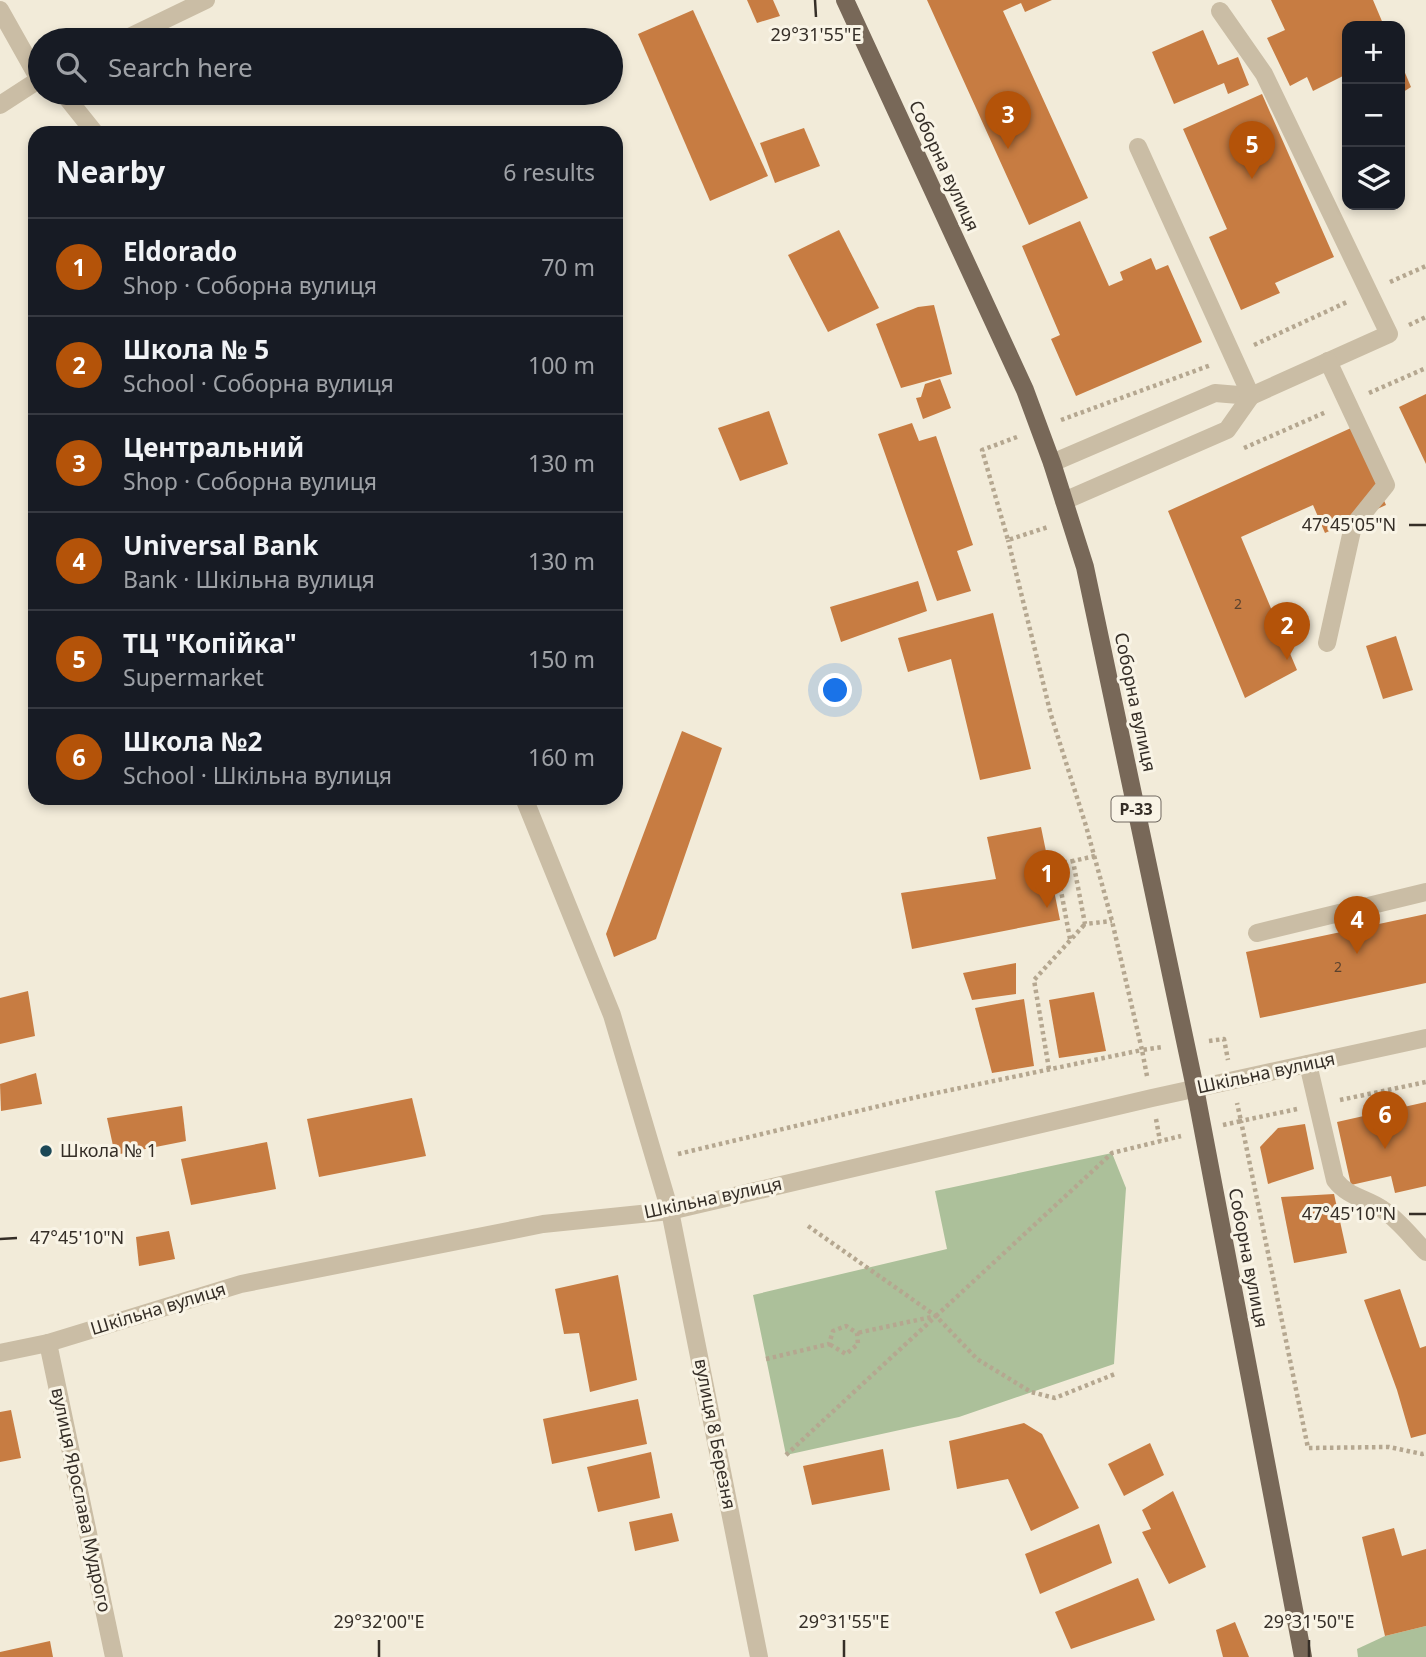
<!DOCTYPE html>
<html lang="en">
<head>
<meta charset="utf-8">
<style>
	:root { --surface:#171b24; --page:#20242c; --text:#f1f3f6; --muted:#9ea1a6; --line:#363941; --accent:#b45309 }
	body { margin:0; font-family:"Noto Sans",sans-serif; background:var(--page); color:var(--text) }
	.controls { position:absolute; right:21px; top:21px; display:grid; overflow:hidden; border-radius:14px; box-shadow:0 4px 10px #0003 }
	.controls button { width:63px; height:63px; display:grid; place-items:center; padding:0; border:0; border-bottom:2px solid var(--line); background:var(--surface); color:var(--text); font:35px sans-serif }
	.you { position:absolute; left:836px; top:691px; width:24px; height:24px; margin:-18px; border:5px solid #fff; border-radius:50%; background:#1a73e8; box-shadow:0 0 0 10px #1a73e833 }
	.badge { display:grid; place-items:center; width:46px; height:46px; border-radius:50%; background:var(--accent); color:#fff; font-size:23px; font-weight:700 }
	.pin { position:absolute; translate:-50% -58px; filter:drop-shadow(0 2px 4px #0008) }
	.pin::after { content:''; position:absolute; top:37px; width:24px; height:21px; background:inherit; clip-path:polygon(0 0,100% 0,50% 100%) }
	.list { margin:0; padding:0; list-style:none }
	h2 { display:flex; justify-content:space-between; align-items:center; height:91px; margin:0; padding:0 28px; font-size:30px }
	h2 small { font-size:23px; font-weight:400; color:var(--muted) }
	.list li { display:grid; grid-template-columns:46px 1fr auto; gap:21px; align-items:center; box-sizing:border-box; height:98px; padding:0 28px; border-top:2px solid var(--line) }
	.list b { display:block; font-size:26px; white-space:nowrap }
	.list p { margin:0; font-size:23px; white-space:nowrap; color:var(--muted) }
	.list em { font-size:23px; font-style:normal; color:var(--muted) }
	.icon { flex:none; width:38px; height:38px; fill:none; stroke:currentColor; stroke-width:2; stroke-linecap:round; stroke-linejoin:round }
	.map { position:relative; flex:none; width:1426px; height:1657px; overflow:hidden }
	.search { position:absolute; background:var(--surface); box-shadow:0 4px 10px #0003; left:28px; top:28px; width:595px; height:77px; display:flex; align-items:center; gap:18px; box-sizing:border-box; padding:0 24px; border-radius:38px; color:var(--muted); font-size:26px }
	.panel { position:absolute; background:var(--surface); box-shadow:0 4px 10px #0003; left:28px; top:126px; width:595px; height:679px; border-radius:21px }
	.map>svg:first-child { display:block }
	.green { fill:#acc09a }
	.building { fill:#c77c42 }
	.lines { fill:none; stroke-linecap:round; stroke-linejoin:round }
	.path { stroke:#b5a790; stroke-width:4.5; stroke-dasharray:3.5 3.5; stroke-linecap:butt }
	.minor { stroke:#cabda5; stroke-width:18 }
	.major { stroke:#786858; stroke-width:18 }
	.ticks { fill:none; stroke:#352e27; stroke-width:2.5 }
	.poi-dot { fill:#1c4857; stroke:#f9f4e6; stroke-width:2.5 }
	.labels { text-anchor:middle; stroke-width:6; stroke-linejoin:round; paint-order:stroke }
	.number-label { font-size:14px; fill:#5a422e }
	.shield { fill:#f9f4e6; stroke:#706960; stroke-width:2 }
	.shield-label { font-size:16px; font-weight:bold; fill:#352e27 }
	.street-label { font-size:18px; fill:#352e27; stroke:#f9f4e6 }
	.poi-label { font-size:18px; fill:#352e27; stroke:#f9f4e6; text-anchor:start }
	.ticks-label { font-size:18px; text-anchor:middle; fill:#352e27; stroke:#f9f4e6; stroke-width:6; stroke-linejoin:round; paint-order:stroke }
</style>
</head>
<body>
<div class="map">
<svg width="1426" height="1657" viewBox="0 0 1426 1657">
	<rect width="100%" height="100%" fill="#f2ebd9"/>
	<g class="green">
		<polygon points="1112,1153 1126,1188 1114,1364 959,1417 786,1455 753,1295 947,1249 935,1191"/>
		<polygon points="1426,1626 1426,1657 1358,1657 1357,1649 1385,1636"/>
	</g>
	<g class="building">
		<polygon points="747,0 773,0 780,16 757,23"/>
		<polygon points="927,0 1052,0 1025,12 1021,3 1003,11 1088,198 1029,225"/>
		<polygon points="1271,0 1373,0 1384,26 1347,26 1347,74 1313,91 1307,77 1290,86 1267,38 1285,30"/>
		<polygon points="693,10 768,176 710,201 638,34"/>
		<polygon points="1203,30 1218,65 1238,57 1249,85 1228,94 1224,83 1174,104 1152,52"/>
		<polygon points="1400,61 1411,87 1400,94"/>
		<polygon points="1262,94 1334,257 1275,283 1280,293 1241,310 1209,237 1227,229 1183,129"/>
		<polygon points="804,128 820,166 775,183 760,143"/>
		<polygon points="1080,221 1109,286 1123,280 1120,272 1151,258 1156,270 1168,265 1202,342 1076,396 1051,339 1060,335 1022,246"/>
		<polygon points="839,230 879,308 828,332 788,255"/>
		<polygon points="934,305 952,374 901,388 876,324 918,307"/>
		<polygon points="940,379 951,408 923,419 916,398 921,397 925,384"/>
		<polygon points="1426,394 1426,464 1399,407"/>
		<polygon points="769,411 788,464 740,481 718,428"/>
		<polygon points="912,423 919,441 936,436 973,545 957,551 971,591 937,601 878,434"/>
		<polygon points="1351,428 1386,505 1325,533 1313,505 1241,537 1297,670 1245,698 1168,511"/>
		<polygon points="918,581 927,611 841,642 830,607"/>
		<polygon points="993,613 1031,769 980,780 951,659 908,672 898,638"/>
		<polygon points="1396,636 1413,690 1383,699 1366,646"/>
		<polygon points="682,731 722,748 656,939 614,957 606,934"/>
		<polygon points="1041,827 1060,920 912,949 901,893 996,879 987,837"/>
		<polygon points="1426,914 1426,983 1260,1018 1246,952"/>
		<polygon points="1016,963 1016,994 972,1000 963,973"/>
		<polygon points="28,991 35,1036 0,1044 0,998"/>
		<polygon points="1094,992 1106,1051 1059,1058 1049,1000"/>
		<polygon points="1024,999 1034,1066 992,1073 975,1008"/>
		<polygon points="36,1073 42,1104 1,1111 0,1084"/>
		<polygon points="412,1098 426,1156 319,1177 307,1119"/>
		<polygon points="1426,1102 1426,1186 1395,1193 1391,1176 1351,1185 1337,1122"/>
		<polygon points="182,1106 186,1141 115,1155 107,1118"/>
		<polygon points="1305,1124 1314,1169 1268,1184 1260,1147 1278,1128"/>
		<polygon points="267,1142 276,1189 191,1205 181,1159"/>
		<polygon points="1334,1194 1347,1253 1294,1263 1281,1197"/>
		<polygon points="169,1231 175,1259 139,1266 136,1237"/>
		<polygon points="618,1275 637,1380 590,1392 579,1333 564,1334 555,1289"/>
		<polygon points="1400,1289 1420,1348 1426,1346 1426,1434 1411,1438 1397,1390 1364,1300"/>
		<polygon points="638,1399 647,1444 552,1464 543,1419"/>
		<polygon points="11,1410 21,1458 0,1462 0,1412"/>
		<polygon points="1024,1423 1042,1434 1079,1508 1031,1531 1008,1479 957,1489 949,1441"/>
		<polygon points="1150,1443 1164,1475 1124,1496 1108,1464"/>
		<polygon points="883,1449 890,1490 812,1505 803,1466"/>
		<polygon points="651,1452 660,1498 598,1512 587,1467"/>
		<polygon points="1173,1491 1206,1567 1169,1584 1142,1532 1151,1529 1142,1510"/>
		<polygon points="672,1513 679,1541 635,1551 629,1522"/>
		<polygon points="1099,1524 1112,1563 1040,1594 1025,1554"/>
		<polygon points="1394,1528 1402,1556 1426,1549 1426,1626 1385,1636 1362,1537"/>
		<polygon points="1138,1578 1155,1620 1071,1649 1055,1612"/>
		<polygon points="1235,1622 1249,1657 1223,1657 1216,1630"/>
		<polygon points="50,1641 53,1657 0,1657 0,1652"/>
	</g>
	<g class="lines">
		<g class="path">
			<polyline points="1390,282 1426,266"/>
			<polyline points="1409,325 1426,317"/>
			<polyline points="1254,345 1347,302"/>
			<polyline points="1369,393 1426,368"/>
			<polyline points="1061,420 1211,365"/>
			<polyline points="1017,437 982,450 1008,540 1048,527"/>
			<polyline points="1244,448 1326,412"/>
			<polyline points="1095,856 1073,861 1085,924 1112,921"/>
			<polyline points="1070,939 1056,864 1073,861"/>
			<polyline points="1209,1041 1224,1039 1228,1060"/>
			<polyline points="1049,1069 1034,980 1085,924"/>
			<polyline points="1147,1076 1142,1050 1162,1047"/>
			<polyline points="1340,1100 1426,1082"/>
			<polyline points="1297,1109 1241,1121 1308,1448 1389,1447 1422,1454 1426,1453"/>
			<polyline points="1156,1119 1160,1141"/>
			<polyline points="1223,1125 1241,1121 1237,1103"/>
			<polyline points="678,1154 917,1097 1142,1050 1112,921 1086,826 1051,715 1008,540"/>
			<polyline points="808,1226 936,1316 977,1359 1031,1392 1055,1398 1115,1374"/>
			<polyline points="936,1316 1112,1153 1181,1136"/>
			<polyline points="766,1359 829,1344 833,1331 846,1326 857,1333 858,1344 846,1354 829,1344"/>
			<polyline points="786,1455 936,1316 857,1333"/>
		</g>
		<g class="minor">
			<polyline points="0,10 40,81"/>
			<polyline points="123,40 206,0"/>
			<polyline points="63,93 95,133"/>
			<polyline points="0,105 40,79"/>
			<polyline points="1052,463 1215,393 1251,396 1389,334 1264,74 1220,11"/>
			<polyline points="1064,501 1227,430 1251,396 1138,147"/>
			<polyline points="1327,643 1353,526 1386,485 1328,361"/>
			<polyline points="524,798 612,1015 670,1211 759,1657"/>
			<polyline points="1257,933 1426,892"/>
			<path d="M1308 1064 1335 1180C1348 1197 1366 1198 1382 1209 1399 1220 1412 1238 1426 1252"/>
			<polyline points="48,1343 114,1657"/>
			<polyline points="0,1353 48,1343 241,1284 543,1224 670,1211 1152,1098 1426,1038"/>
		</g>
		<polyline class="major" points="845,0 1025,390 1052,463 1085,567 1195,1088 1303,1657"/>
	</g>
	<path class="ticks" d="M815 0 816 17M1409 525H1426M1409 1214H1426M0 1239 17 1238M379 1640V1657M844 1640V1657M1309 1640V1657"/>
	<circle class="poi-dot" cx="46" cy="1151" r="7"/>
	<g class="labels">
		<g class="number-label">
			<text x="1238" y="609">2</text>
			<text x="1338" y="972">2</text>
		</g>
		<rect class="shield" x="1111.5" y="796.5" width="49" height="25" rx="5"/>
		<g class="shield-label">
			<text x="1136" y="815">Р-33</text>
		</g>
		<g class="street-label">
			<text transform="translate(944 166) rotate(65)" y="6">Соборна вулиця</text>
			<text transform="translate(1135 702) rotate(78)" y="6">Соборна вулиця</text>
			<text transform="translate(1266 1073) rotate(-12)" y="6">Шкільна вулиця</text>
			<text transform="translate(713 1198) rotate(-12)" y="6">Шкільна вулиця</text>
			<text transform="translate(1248 1258) rotate(79)" y="6">Соборна вулиця</text>
			<text transform="translate(158 1309) rotate(-17)" y="6">Шкільна вулиця</text>
			<text transform="translate(715 1434) rotate(79)" y="6">вулиця 8 Березня</text>
			<text transform="translate(81 1500) rotate(78)" y="6">вулиця Ярослава Мудрого</text>
		</g>
		<g class="poi-label">
			<text x="60" y="1157">Школа № 1</text>
		</g>
	</g>
	<g class="ticks-label">
		<text x="816" y="41">29°31'55"E</text>
		<text x="1349" y="531">47°45'05"N</text>
		<text x="1349" y="1220">47°45'10"N</text>
		<text x="77" y="1244">47°45'10"N</text>
		<text x="379" y="1628">29°32'00"E</text>
		<text x="844" y="1628">29°31'55"E</text>
		<text x="1309" y="1628">29°31'50"E</text>
	</g>
</svg>
<div class="controls">
<button>+</button>
<button>−</button>
<button><svg class="icon" aria-label="layers" viewBox="0 0 24 24"><path d="M12 4l9 5-9 5-9-5zM3 14l9 5 9-5"/></svg></button>
</div>
<div class="you"></div>
<div class="pin badge" style="left:1047px;top:908px">1</div>
<div class="pin badge" style="left:1287px;top:660px">2</div>
<div class="pin badge" style="left:1008px;top:149px">3</div>
<div class="pin badge" style="left:1357px;top:954px">4</div>
<div class="pin badge" style="left:1252px;top:179px">5</div>
<div class="pin badge" style="left:1385px;top:1149px">6</div>
<div class="search"><svg class="icon" aria-label="search" viewBox="0 0 24 24"><circle cx="10" cy="10" r="6"/><path d="M15 15l6 6"/></svg>Search here</div>
<section class="panel">
<h2>Nearby<small>6 results</small></h2>
<ul class="list">
<li><span class="badge">1</span><div><b>Eldorado</b><p>Shop · Соборна вулиця</p></div><em>70 m</em></li>
<li><span class="badge">2</span><div><b>Школа № 5</b><p>School · Соборна вулиця</p></div><em>100 m</em></li>
<li><span class="badge">3</span><div><b>Центральний</b><p>Shop · Соборна вулиця</p></div><em>130 m</em></li>
<li><span class="badge">4</span><div><b>Universal Bank</b><p>Bank · Шкільна вулиця</p></div><em>130 m</em></li>
<li><span class="badge">5</span><div><b>ТЦ &quot;Копійка&quot;</b><p>Supermarket</p></div><em>150 m</em></li>
<li><span class="badge">6</span><div><b>Школа №2</b><p>School · Шкільна вулиця</p></div><em>160 m</em></li>
</ul>
</section>
</div>
</body>
</html>
